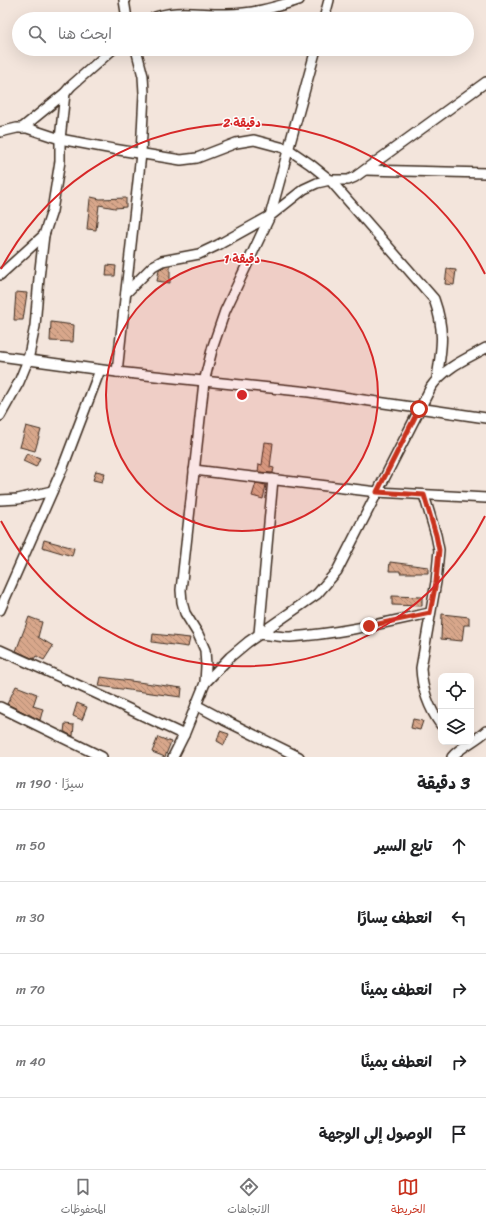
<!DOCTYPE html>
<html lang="ar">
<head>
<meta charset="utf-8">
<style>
	:root { --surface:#fff; --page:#f2f2f2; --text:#202124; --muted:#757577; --line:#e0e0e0; --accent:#c8321e }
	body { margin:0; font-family:Sriracha,"Playpen Sans Arabic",sans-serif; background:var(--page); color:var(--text); direction:rtl }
	.controls { position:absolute; right:12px; bottom:12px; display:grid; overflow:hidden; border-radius:8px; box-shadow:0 4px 16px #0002 }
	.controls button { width:36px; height:36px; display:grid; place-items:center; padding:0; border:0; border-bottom:1px solid var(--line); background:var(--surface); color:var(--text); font:20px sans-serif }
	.stop { position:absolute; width:12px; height:12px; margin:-9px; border:3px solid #c8321e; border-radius:50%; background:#fff }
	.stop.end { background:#c8321e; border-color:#fff; box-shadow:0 1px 4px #0008 }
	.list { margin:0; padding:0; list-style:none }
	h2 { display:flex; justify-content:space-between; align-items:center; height:52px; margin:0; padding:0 16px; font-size:17px }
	h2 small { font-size:13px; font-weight:400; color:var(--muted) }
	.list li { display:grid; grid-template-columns:26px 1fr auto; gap:12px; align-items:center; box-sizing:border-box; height:72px; padding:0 16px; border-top:1px solid var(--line) }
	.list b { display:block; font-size:15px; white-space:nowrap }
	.list em { font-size:13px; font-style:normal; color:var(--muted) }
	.icon { flex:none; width:22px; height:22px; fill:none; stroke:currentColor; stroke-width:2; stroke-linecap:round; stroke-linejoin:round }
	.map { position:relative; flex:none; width:486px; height:757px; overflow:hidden; direction:ltr }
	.search { position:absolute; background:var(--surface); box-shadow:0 4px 16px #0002; left:12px; right:12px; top:12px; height:44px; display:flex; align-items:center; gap:10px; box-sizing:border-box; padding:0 14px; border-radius:22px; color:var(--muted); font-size:15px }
	.sheet { height:412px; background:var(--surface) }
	nav { display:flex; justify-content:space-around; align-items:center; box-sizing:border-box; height:56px; border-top:1px solid var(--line); background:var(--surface); font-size:11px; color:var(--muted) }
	nav a { display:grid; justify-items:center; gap:2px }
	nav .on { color:var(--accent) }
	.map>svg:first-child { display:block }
	.building { fill:url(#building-back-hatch); stroke:#3b2a1e }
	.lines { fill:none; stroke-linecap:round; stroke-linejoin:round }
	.minor-casing { stroke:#3b2a1e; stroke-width:12 }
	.minor { stroke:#fff; stroke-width:9 }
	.route { stroke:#c8321e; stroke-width:5 }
	.ring { fill:none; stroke:#d62828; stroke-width:2 }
	.centre { fill:#d62828; stroke:#fff; stroke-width:2 }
	.ring-label { font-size:12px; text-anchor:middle; font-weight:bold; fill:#d62828; stroke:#fff; stroke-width:3; stroke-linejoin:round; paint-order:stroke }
</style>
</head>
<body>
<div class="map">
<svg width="486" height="757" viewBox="0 0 486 757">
	<defs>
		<pattern id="building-back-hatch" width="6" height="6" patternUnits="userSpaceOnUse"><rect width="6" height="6" fill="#d8a78b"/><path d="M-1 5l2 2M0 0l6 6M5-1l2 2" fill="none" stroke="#b08871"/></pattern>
	</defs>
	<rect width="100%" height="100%" fill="#f3e5dc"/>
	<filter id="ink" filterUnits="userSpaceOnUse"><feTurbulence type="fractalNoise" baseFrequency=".025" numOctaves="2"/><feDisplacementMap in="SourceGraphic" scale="8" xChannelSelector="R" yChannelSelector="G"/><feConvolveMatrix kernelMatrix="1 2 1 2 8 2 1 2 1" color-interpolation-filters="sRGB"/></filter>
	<g filter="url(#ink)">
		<g class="building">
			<polygon points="91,197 100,199 126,198 126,207 115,208 99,205 96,230 87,229 90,199"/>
			<polygon points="107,265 116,266 115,276 106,276"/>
			<polygon points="170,266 170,283 157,281 159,270 164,267"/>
			<polygon points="447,269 456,270 454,285 445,284"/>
			<polygon points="16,292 27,293 23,320 14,320"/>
			<polygon points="51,322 74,325 73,342 50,341"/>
			<polygon points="26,426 41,430 35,451 20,447"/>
			<polygon points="265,442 273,443 270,467 274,468 273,473 258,472 259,464 262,465"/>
			<polygon points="27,453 40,458 36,467 23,461"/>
			<polygon points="96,471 105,473 102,482 93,480"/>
			<polygon points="256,483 266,485 263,499 252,496"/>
			<polygon points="44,540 74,548 72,556 42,547"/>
			<polygon points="390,562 428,567 428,573 400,573 400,571 389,571"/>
			<polygon points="392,596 422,597 422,606 392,605"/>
			<polygon points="442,614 469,617 469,625 464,625 462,641 441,639"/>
			<polygon points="29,617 42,622 38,637 53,646 44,660 36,656 34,659 16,651"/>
			<polygon points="153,634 190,638 188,647 152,642"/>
			<polygon points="101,677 182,688 181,697 99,686"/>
			<polygon points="16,686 37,694 33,706 43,709 40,720 7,704"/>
			<polygon points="77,703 87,707 82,720 73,716"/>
			<polygon points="413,719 423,721 420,730 411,728"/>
			<polygon points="65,724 74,725 73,736 64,732"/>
			<polygon points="220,731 229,734 224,745 217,741"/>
			<polygon points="158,737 171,742 165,757 152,752"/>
		</g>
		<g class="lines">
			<g class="minor-casing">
				<g id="minor">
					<polyline points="124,0 127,19"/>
					<path d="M151 19C174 8 202 15 227 14 253 14 275 7 299 0"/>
					<polyline points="324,19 329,0"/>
					<polyline points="22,128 65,93 71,86 113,49"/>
					<path d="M0 132 17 128H27L60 139 113 149 181 160 197 158 236 143 254 140 288 149 310 164 330 180 434 299C445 330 442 347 437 378"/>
					<polyline points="365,170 486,173"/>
					<polyline points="0,275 44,235"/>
					<polyline points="126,293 153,266 162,261 199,254 218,245 270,216 304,189 317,183 330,180 348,180 355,177 486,82"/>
					<polyline points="0,356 117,372 309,392 486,418"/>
					<polyline points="117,372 141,154 144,93 143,76 136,49"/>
					<polyline points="0,416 19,382 28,360 35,326 39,278 44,235 52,211 60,161 60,139 65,93"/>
					<polyline points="194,470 377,492 486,498"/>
					<path d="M273 479 259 634C269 635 280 637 290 637 337 634 384 623 430 613"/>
					<path d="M424 495 436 535 439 550 436 582 421 668C422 690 428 707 441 725"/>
					<polyline points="0,500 18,499 52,491"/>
					<polyline points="0,610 63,467 100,370"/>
					<polyline points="0,650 93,692 184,735"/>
					<path d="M205 683 230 657 248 642 317 594 337 571 431 387C444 368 466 359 486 348"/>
					<polyline points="196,705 224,720 299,757"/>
					<polyline points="0,707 102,757"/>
					<polyline points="173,757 184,735 205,683 206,666 205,650 198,634 185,613 182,602 181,590 204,382 213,346 225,311 270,216 316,49"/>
					<path d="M452 757C461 746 476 741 486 731"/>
				</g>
			</g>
			<use href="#minor" class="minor"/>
		</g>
	</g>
	<g class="lines" filter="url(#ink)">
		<polyline class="route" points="369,626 430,613 436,582 439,550 436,535 424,495 377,492 419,409"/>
	</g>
	<circle cx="242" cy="395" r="136" fill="#d62828" fill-opacity=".12"/>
	<g class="ring">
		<circle cx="242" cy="395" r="136"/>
		<path d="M485 516A272 272 0 0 1 1 521M1 269A272 272 0 0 1 485 274"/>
	</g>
	<circle cx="242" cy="395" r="6" class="centre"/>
	<g class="ring-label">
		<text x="242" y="127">2 دقيقة</text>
		<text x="242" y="263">1 دقيقة</text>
	</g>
</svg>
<div class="controls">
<button><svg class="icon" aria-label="locate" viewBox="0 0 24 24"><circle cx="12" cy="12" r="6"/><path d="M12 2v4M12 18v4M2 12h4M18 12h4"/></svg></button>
<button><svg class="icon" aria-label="layers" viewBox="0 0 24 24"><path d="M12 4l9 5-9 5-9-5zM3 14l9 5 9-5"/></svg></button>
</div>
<div class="stop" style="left:419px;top:409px"></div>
<div class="stop end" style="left:369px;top:626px"></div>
<div class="search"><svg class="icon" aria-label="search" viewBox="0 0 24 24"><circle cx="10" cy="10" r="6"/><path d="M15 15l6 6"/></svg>ابحث هنا</div>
</div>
<section class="sheet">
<h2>3 دقيقة<small>سيرًا · 190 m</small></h2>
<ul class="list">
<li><svg class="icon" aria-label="ahead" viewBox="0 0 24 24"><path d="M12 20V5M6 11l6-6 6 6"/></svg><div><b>تابع السير</b></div><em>50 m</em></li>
<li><svg class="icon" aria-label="left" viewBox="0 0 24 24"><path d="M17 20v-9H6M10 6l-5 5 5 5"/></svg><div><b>انعطف يسارًا</b></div><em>30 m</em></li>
<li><svg class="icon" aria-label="right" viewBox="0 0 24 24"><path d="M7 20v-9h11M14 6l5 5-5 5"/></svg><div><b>انعطف يمينًا</b></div><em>70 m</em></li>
<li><svg class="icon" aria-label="right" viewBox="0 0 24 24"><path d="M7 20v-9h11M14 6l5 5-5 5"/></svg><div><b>انعطف يمينًا</b></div><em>40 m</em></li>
<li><svg class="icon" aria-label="arrive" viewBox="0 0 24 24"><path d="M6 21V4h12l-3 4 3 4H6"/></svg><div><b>الوصول إلى الوجهة</b></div></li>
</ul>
</section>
<nav>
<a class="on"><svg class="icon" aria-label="map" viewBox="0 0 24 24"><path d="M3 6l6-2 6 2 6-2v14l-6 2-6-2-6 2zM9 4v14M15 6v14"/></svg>الخريطة</a>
<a><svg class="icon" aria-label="directions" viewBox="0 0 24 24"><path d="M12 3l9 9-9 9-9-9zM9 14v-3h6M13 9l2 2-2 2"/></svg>الاتجاهات</a>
<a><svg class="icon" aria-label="saved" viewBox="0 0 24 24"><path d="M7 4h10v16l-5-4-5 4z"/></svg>المحفوظات</a>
</nav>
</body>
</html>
